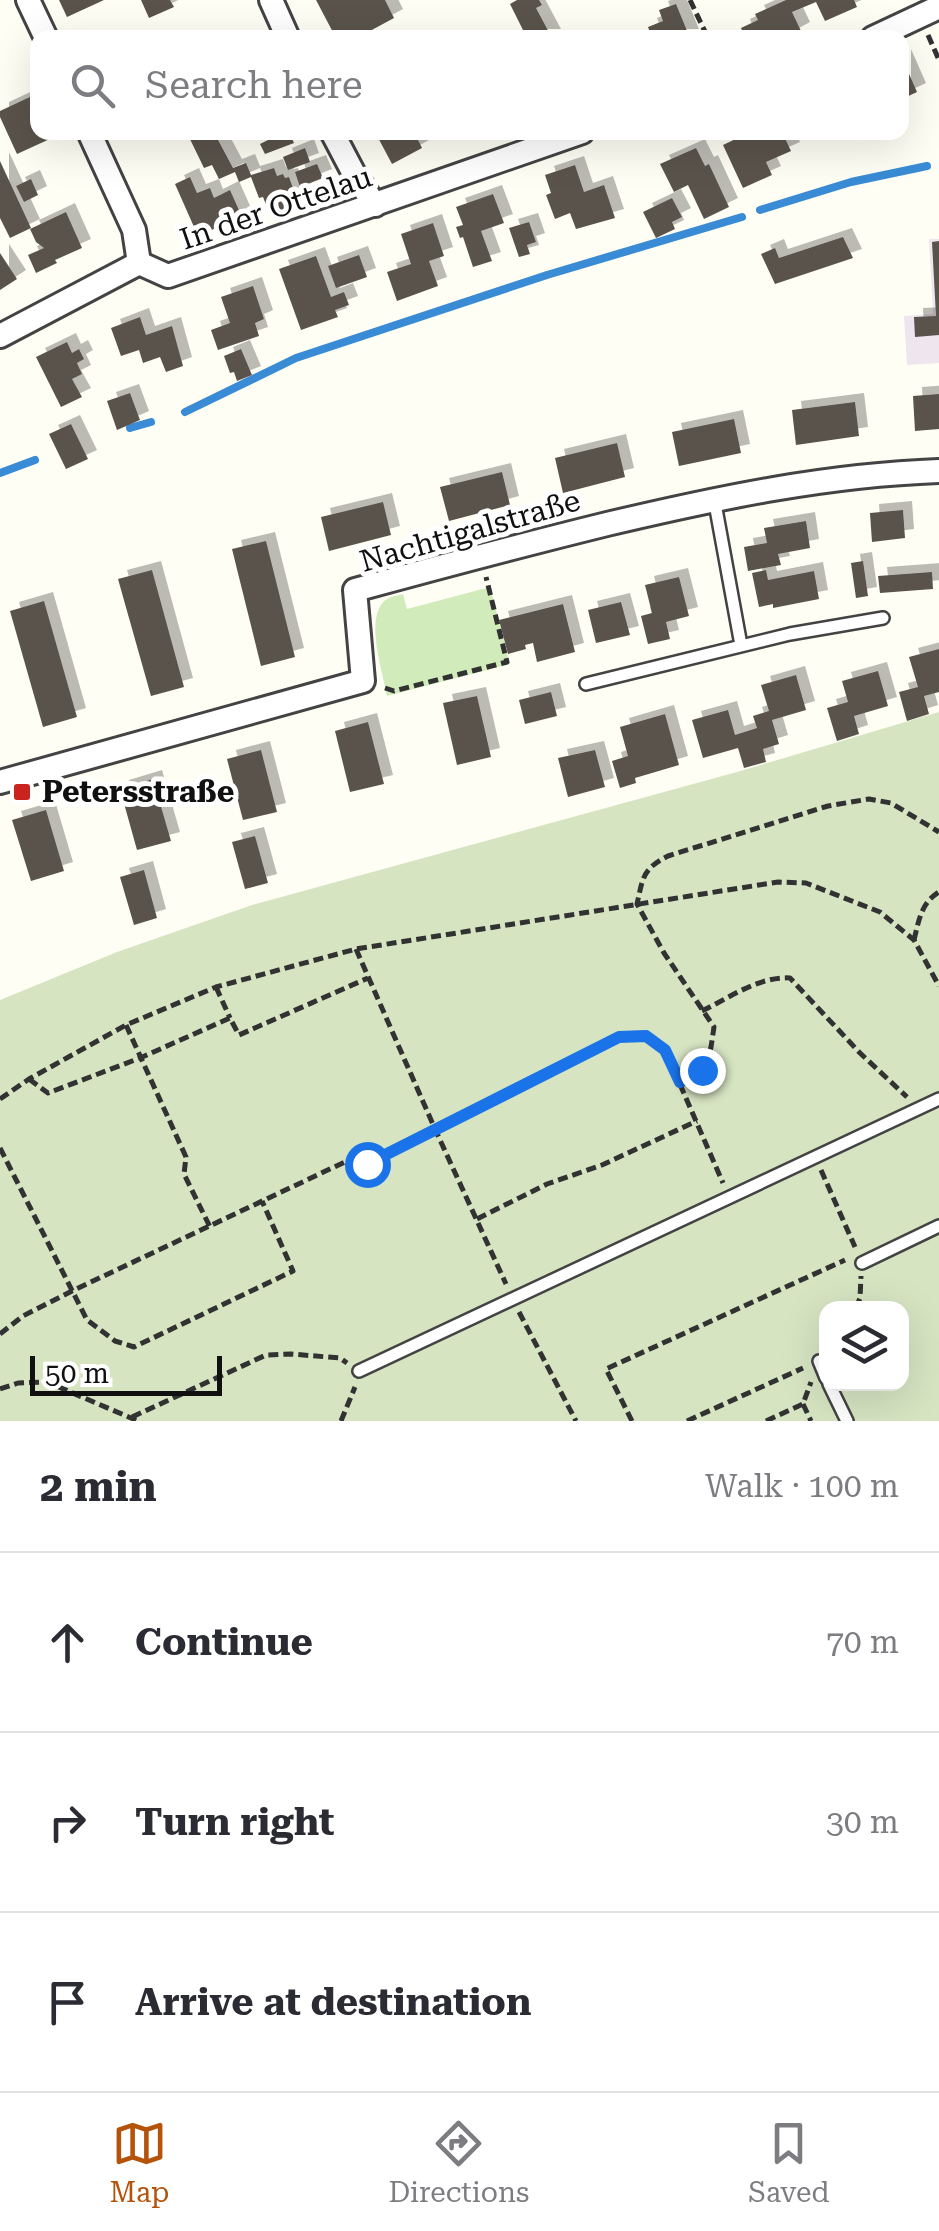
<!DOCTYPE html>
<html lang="en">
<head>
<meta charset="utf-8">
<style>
	:root { --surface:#fff; --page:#f7f7f7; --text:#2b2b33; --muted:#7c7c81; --line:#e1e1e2; --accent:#b45309 }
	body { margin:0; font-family:"Roboto Serif",serif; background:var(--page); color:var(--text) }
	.controls { position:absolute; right:30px; bottom:30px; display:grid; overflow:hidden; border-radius:20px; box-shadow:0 10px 40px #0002 }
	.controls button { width:90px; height:90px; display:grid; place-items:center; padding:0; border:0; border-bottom:2px solid var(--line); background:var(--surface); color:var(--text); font:50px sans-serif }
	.scale { position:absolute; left:30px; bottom:25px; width:192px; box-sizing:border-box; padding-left:10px; border:5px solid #101010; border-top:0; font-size:28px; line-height:35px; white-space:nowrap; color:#101010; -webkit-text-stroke:8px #fff; paint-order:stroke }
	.stop { position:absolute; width:30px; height:30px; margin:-22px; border:8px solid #1a73e8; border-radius:50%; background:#fff }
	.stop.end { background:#1a73e8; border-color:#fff; box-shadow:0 2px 10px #0008 }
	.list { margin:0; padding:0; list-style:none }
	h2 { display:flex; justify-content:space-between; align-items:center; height:130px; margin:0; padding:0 40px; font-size:42px }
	h2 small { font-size:32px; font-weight:400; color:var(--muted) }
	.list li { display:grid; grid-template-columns:65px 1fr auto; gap:30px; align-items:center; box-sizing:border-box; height:180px; padding:0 40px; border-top:2px solid var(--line) }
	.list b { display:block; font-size:38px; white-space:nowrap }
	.list em { font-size:32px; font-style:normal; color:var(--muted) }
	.icon { flex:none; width:55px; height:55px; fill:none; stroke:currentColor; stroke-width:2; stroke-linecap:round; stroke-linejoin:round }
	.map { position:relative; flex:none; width:939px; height:1421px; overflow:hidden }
	.search { position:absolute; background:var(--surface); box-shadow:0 10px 40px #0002; left:30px; right:30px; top:30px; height:110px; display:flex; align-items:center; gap:25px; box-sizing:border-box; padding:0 35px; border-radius:20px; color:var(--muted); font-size:38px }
	.sheet { height:670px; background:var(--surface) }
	nav { display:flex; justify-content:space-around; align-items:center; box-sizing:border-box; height:140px; border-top:2px solid var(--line); background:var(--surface); font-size:28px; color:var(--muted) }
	nav a { display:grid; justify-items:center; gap:5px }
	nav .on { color:var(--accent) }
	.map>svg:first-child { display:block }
	.industrial { fill:#eee5ef }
	.green { fill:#d1ecba }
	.cemetery { fill:#d6e4c2; fill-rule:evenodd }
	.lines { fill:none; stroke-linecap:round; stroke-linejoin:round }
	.stream { stroke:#388bd4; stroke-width:8 }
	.building { fill:#5a524c; filter:url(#shadow) }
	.service-casing { stroke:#434343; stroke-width:16 }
	.minor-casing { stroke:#434343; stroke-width:28 }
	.path { stroke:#323232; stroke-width:5; stroke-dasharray:10 5; stroke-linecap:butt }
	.service { stroke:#fff; stroke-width:11 }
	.minor { stroke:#fff; stroke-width:22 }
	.route { stroke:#1a73e8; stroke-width:12 }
	.poi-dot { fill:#c92420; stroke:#fff; stroke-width:4 }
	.labels { text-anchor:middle; stroke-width:10; stroke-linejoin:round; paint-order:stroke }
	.street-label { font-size:30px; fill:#101010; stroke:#fff }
	.poi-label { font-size:30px; font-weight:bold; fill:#101010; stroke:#fff; text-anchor:start }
</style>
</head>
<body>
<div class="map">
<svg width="939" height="1421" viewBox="0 0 939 1421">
	<defs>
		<filter id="shadow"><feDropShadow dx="9" dy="-9" stdDeviation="0" flood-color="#0004"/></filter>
	</defs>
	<rect width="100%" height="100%" fill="#fffef4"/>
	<polygon class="industrial" points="929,239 939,239 939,363 907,365 904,316 933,314"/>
	<path class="green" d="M490 587 510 664 387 696C383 672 363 615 387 599 391 596 397 596 403 594L407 609Z"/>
	<path class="cemetery" d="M939 712V1421H0V1000L117 952 252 905 737 772ZM826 1308H902V1384H826Z"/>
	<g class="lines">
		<g class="stream">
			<polyline points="760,210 851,182 927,166"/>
			<polyline points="185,412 296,358 547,275 742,217"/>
			<polyline points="130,428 151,422"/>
			<polyline points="0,473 35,460"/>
		</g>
	</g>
	<g class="building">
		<polygon points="59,0 104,0 67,17"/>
		<polygon points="141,0 170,0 174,7 149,18"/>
		<polygon points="316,0 385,0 394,18 357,38 353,33 345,38 336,38"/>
		<polygon points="517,0 539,0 542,5 536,8 552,38 527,38 510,4"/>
		<polygon points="786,0 854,0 857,7 825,21 816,2 792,12 801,31 788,38 745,38 741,28 758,20 755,14"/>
		<polygon points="676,4 690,38 652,38 648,27 663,21 659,10"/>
		<polygon points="902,58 917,92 902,99"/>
		<polygon points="32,96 38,108 38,132 49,132 52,138 17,154 0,117 0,111"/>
		<polygon points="192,132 237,132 218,140 233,168 246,163 251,175 274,168 277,176 283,174 285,178 289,177 299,205 270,215 263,197 259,198 251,177 239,182 235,172 219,179 212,165 204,168 188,135"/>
		<polygon points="265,132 289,132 294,143 265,154 260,144 268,140"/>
		<polygon points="375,132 414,132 422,148 392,164"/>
		<polygon points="745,132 782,132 791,151 766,162 772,175 743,188 723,145 746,134"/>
		<polygon points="305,148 310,162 288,170 283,157"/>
		<polygon points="696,148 705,166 709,164 729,207 704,219 688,185 674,192 660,164"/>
		<polygon points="0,161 31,228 10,238 0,218"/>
		<polygon points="317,164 323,178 300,187 295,172"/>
		<polygon points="575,165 584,192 604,185 615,218 576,229 570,213 555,219 546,195 551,193 545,175"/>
		<polygon points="190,177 197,193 210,188 214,198 230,190 242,217 227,224 228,227 217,232 216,228 198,236 175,184"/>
		<polygon points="31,179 38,195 24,202 16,186"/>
		<polygon points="493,194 504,223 481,231 492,261 473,267 463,237 460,238 456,227 463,225 456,207"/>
		<polygon points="672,198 682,217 672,222 675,229 656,238 643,212"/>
		<polygon points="66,212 82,248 55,260 57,263 36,273 28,255 44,248 36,242 30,229"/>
		<polygon points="529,222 536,242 527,245 530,254 519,257 509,228"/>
		<polygon points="433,223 444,256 429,261 438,286 397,301 387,272 411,264 401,234"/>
		<polygon points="843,237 853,258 775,284 761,254 775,248 779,258"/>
		<polygon points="939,241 939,335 915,337 914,317 936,316 932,242"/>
		<polygon points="0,253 17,279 0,290"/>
		<polygon points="359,255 367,277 336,288 328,266"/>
		<polygon points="316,256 331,297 344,292 349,305 335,310 338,317 301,330 279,269"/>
		<polygon points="253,286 264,319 255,323 259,336 218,350 211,330 230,323 221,297"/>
		<polygon points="140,317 146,335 172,326 183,366 166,372 160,357 143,363 139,350 121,356 111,328"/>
		<polygon points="67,342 72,353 79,349 84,359 77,363 82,374 72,379 82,397 61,407 36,357"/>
		<polygon points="241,349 252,375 237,381 234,372 230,373 224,356"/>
		<polygon points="130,393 140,420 117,430 107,401"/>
		<polygon points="939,394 939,429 915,431 913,396"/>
		<polygon points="855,402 859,436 796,445 792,410"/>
		<polygon points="734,419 741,453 679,466 672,432"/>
		<polygon points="71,424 88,459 66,469 49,434"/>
		<polygon points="617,443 625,477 563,493 555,458"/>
		<polygon points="502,472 510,505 449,521 440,487"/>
		<polygon points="383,502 391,535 329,551 321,517"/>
		<polygon points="903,510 905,538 872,542 870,513"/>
		<polygon points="806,521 810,548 778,554 781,565 748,571 744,547 767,543 764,528"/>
		<polygon points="266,541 295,657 261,666 232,549"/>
		<polygon points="863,561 868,596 856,598 851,563"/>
		<polygon points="152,570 184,687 151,696 118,579"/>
		<polygon points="766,570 768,580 814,571 819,599 773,608 773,604 759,607 752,573"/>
		<polygon points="932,572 933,589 880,593 878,576"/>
		<polygon points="679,577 689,616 666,622 670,639 648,644 641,616 652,613 645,585"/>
		<polygon points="44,601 77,717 43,727 10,611"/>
		<polygon points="621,602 630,635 596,643 588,610"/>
		<polygon points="563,604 575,652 537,662 533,643 525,645 526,649 508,654 499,620"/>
		<polygon points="939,649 939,692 924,696 929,714 907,721 899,692 918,687 909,657"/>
		<polygon points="878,671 888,706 854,716 859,734 837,741 827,708 848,702 842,681"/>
		<polygon points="796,675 806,710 772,720 779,744 763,749 766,762 744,768 738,748 703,758 692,720 728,710 735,735 757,728 753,716 769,711 761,685"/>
		<polygon points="551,692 557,716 525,724 519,700"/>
		<polygon points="477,696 491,757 457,765 443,703"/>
		<polygon points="665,714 679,765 635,778 636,783 620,788 612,761 628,756 620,727"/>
		<polygon points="368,722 384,784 350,792 335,731"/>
		<polygon points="261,750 277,812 243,820 227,759"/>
		<polygon points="595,750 605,787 568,797 558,758"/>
		<polygon points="153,779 171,841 137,850 120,789"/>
		<polygon points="46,810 64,871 31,881 12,820"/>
		<polygon points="255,836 268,883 245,889 232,842"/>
		<polygon points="144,870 157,918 134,925 120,877"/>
	</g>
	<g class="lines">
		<g class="service-casing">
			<g id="service">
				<polyline points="714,498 741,645"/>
				<polyline points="586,684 790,634 883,618"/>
				<polyline points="862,1263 939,1226"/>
				<polyline points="819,1361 826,1378"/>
				<polyline points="359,1371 939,1099"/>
				<polyline points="829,1384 847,1421"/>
			</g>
		</g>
		<g class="minor-casing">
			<g id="minor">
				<polyline points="28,0 46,38"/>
				<polyline points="271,0 288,38"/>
				<polyline points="873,38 939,7"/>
				<polyline points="89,132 134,230 139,263"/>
				<polyline points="332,132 353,172 375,205"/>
				<polyline points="139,263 168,276 582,132"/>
				<polyline points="0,336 139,263"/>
				<path d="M0 782 363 681 355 590C439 567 522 545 607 524 717 498 826 475 939 471"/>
			</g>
		</g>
		<g class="path">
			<polyline points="690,0 708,38"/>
			<polyline points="928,35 939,60"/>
			<polyline points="385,688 394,691 507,662 486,577"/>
			<path d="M914 940C919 920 921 903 939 892"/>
			<polyline points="356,949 435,1129 506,1284"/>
			<polyline points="216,987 230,1018"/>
			<path d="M702 1011C729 998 759 976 790 978L860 1053 907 1097"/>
			<polyline points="126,1025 186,1157 184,1174 210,1227"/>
			<polyline points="29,1079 48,1093 140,1058 230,1018 239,1035 368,978"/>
			<path d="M681 1082C711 1064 709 1060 714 1027L664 953 637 904C643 878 642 869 668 856L828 806 869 799 891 803 939 832"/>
			<polyline points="0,1099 29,1079 126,1025 216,987 356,949 778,882 806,883 880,912 914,940 939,986"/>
			<polyline points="0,1148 87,1320 115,1341 134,1347 293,1271 262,1201"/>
			<polyline points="821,1170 855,1247"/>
			<polyline points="477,1219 547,1184 602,1165 697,1121"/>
			<polyline points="856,1308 860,1298 861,1276"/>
			<polyline points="519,1312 576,1421"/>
			<polyline points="0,1334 23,1316 72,1291 349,1160 367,1165 619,1037 646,1036 665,1050 723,1183"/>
			<polyline points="0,1389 18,1383 47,1382 138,1421"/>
			<polyline points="803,1404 811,1421"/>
			<polyline points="132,1417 266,1355 291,1354 340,1358 347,1363"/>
			<polyline points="341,1421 355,1387"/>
			<polyline points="632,1421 606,1369 845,1260"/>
			<polyline points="687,1421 803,1368"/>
			<polyline points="766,1421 803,1404 811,1382"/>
		</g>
		<use href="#service" class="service"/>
		<use href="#minor" class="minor"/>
	</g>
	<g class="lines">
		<polyline class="route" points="367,1164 619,1037 646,1036 665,1050 680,1082 702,1070"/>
	</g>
	<rect class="poi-dot" x="12" y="782" width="20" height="20" rx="5"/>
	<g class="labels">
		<g class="street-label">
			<text transform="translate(276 208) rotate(-19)" y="10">In der Ottelau</text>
			<text transform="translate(470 531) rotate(-16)" y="10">Nachtigalstraße</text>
		</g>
		<g class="poi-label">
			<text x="42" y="802">Petersstraße</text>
		</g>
	</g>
</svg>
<div class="controls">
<button><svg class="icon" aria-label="layers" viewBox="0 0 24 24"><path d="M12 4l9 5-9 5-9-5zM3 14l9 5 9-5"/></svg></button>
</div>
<div class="scale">50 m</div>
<div class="stop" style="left:367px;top:1164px"></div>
<div class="stop end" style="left:702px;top:1070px"></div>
<div class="search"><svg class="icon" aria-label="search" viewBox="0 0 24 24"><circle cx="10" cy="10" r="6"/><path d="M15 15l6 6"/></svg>Search here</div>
</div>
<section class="sheet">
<h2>2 min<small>Walk · 100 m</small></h2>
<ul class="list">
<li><svg class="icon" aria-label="ahead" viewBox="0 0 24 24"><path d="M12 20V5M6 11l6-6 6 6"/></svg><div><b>Continue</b></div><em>70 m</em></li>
<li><svg class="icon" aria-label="right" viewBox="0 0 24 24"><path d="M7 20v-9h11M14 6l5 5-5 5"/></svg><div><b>Turn right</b></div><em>30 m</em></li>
<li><svg class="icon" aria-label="arrive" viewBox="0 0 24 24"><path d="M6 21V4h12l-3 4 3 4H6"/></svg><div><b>Arrive at destination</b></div></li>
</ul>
</section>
<nav>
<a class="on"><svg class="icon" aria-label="map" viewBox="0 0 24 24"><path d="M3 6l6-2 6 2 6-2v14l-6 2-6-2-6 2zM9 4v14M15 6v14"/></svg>Map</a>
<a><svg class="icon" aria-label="directions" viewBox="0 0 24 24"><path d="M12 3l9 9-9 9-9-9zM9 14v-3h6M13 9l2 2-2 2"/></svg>Directions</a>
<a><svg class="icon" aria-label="saved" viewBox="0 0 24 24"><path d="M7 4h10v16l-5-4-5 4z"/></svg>Saved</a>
</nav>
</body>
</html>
